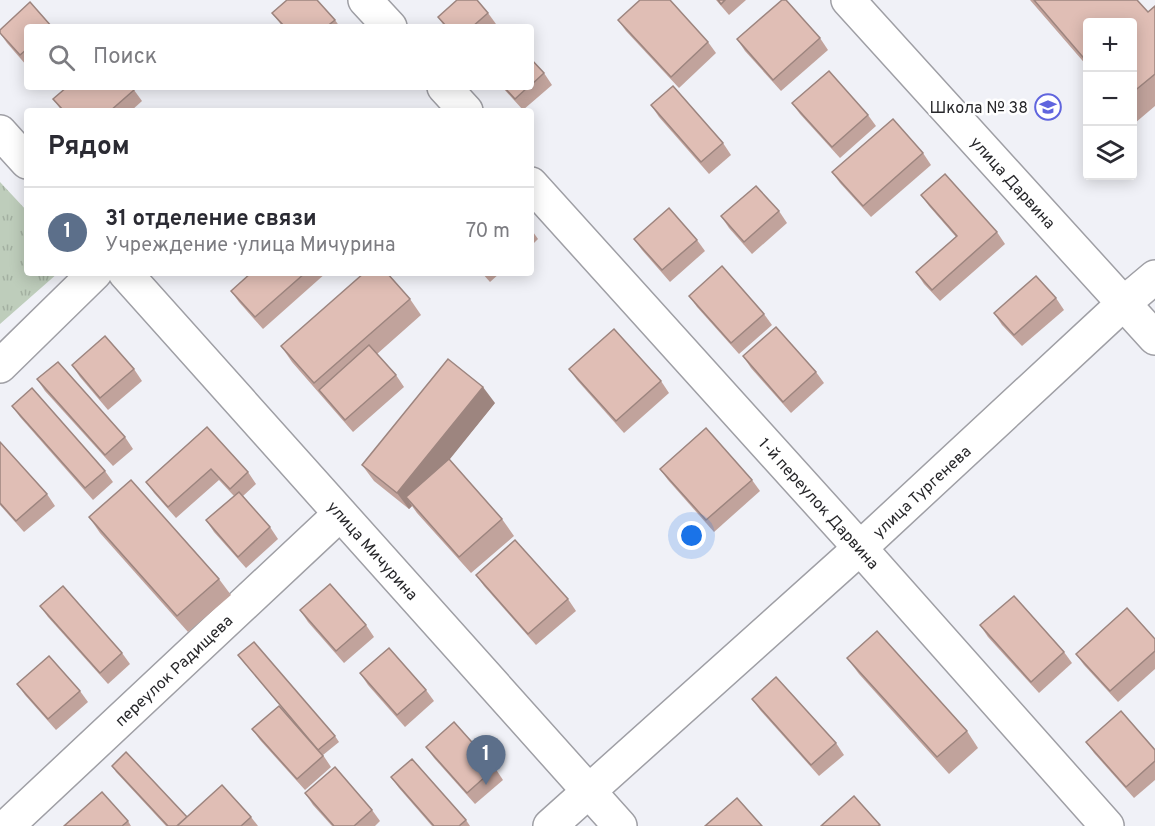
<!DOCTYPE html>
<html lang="ru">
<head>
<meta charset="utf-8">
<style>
	:root { --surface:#fff; --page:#f7f7f7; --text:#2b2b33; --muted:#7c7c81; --line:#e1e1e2; --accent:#0f766e }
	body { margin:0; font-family:Overpass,sans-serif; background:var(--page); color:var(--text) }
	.controls { position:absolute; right:18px; top:18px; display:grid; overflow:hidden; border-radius:6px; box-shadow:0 3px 15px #0003 }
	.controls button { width:54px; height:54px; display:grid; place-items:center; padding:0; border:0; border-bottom:2px solid var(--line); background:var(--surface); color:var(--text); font:30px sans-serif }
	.you { position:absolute; left:692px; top:536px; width:21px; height:21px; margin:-15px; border:4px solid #fff; border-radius:50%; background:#1a73e8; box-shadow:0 0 0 9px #1a73e833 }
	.badge { display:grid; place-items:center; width:39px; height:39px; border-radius:50%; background:var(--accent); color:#fff; font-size:20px; font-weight:700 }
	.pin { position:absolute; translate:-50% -50px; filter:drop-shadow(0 2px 3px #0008) }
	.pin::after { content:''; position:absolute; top:32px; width:21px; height:18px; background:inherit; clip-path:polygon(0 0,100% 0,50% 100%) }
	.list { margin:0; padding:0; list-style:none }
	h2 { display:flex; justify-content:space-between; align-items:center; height:78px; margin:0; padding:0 24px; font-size:26px }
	h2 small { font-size:20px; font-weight:400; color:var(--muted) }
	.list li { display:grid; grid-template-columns:39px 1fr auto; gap:18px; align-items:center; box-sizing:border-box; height:90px; padding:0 24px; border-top:2px solid var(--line) }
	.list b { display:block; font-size:22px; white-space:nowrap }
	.list p { margin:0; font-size:20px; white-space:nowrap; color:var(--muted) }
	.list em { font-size:20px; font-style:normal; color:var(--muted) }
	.icon { flex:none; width:33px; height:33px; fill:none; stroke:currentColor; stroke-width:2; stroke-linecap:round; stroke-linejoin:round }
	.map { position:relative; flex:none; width:1155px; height:826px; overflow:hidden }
	.search { position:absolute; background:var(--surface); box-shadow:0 3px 15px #0003; left:24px; top:24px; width:510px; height:66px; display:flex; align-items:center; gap:15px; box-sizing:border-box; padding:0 21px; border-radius:6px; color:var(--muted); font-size:22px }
	.panel { position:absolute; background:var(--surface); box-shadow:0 3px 15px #0003; left:24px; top:108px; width:510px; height:168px; border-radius:6px }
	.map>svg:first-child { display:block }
	.grass { fill:url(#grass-tufts) }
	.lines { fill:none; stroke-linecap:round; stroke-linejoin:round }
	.street-casing { stroke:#9f9fa5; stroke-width:36 }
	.secondary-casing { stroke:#9f9fa5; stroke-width:36 }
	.street { stroke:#fff; stroke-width:33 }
	.secondary { stroke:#fff; stroke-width:33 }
	.wall { fill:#c1a39c }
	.shaded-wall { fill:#9d857f }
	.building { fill:#e0beb5; stroke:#9d857f; stroke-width:1.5 }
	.labels { text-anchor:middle; stroke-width:5; stroke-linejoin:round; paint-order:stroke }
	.poi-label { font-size:16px; fill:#28282b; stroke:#fff; text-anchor:end }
	.street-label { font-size:16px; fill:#28282b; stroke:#fff }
</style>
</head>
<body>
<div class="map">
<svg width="1155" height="826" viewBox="0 0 1155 826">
	<defs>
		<pattern id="grass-tufts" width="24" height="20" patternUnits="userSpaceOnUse" patternTransform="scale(1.5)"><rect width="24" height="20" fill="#becdbb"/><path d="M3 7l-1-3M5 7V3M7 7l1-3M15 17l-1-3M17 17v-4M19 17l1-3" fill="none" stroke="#a3b0a1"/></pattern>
	</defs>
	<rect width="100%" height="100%" fill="#f0f1f7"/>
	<polygon class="grass" points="0,182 27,211 27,273 58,273 0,324"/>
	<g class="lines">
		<g class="street-casing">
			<g id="street">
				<polyline points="365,0 390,27"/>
				<path id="s1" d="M848 0 1155 338"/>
				<polyline points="444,87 466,111"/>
				<path id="s2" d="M531 184 860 548 1107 826"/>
				<polyline points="0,366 95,273"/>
				<path id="s3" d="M7 826 340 514"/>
				<path id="s4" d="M550 826 860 548 1124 303 1155 277"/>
			</g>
		</g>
		<g class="secondary-casing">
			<g id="secondary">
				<polyline points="0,132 27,162"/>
				<path id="s5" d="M125 273 620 826"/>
			</g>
		</g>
		<use href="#street" class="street"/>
		<use href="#secondary" class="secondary"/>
	</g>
	<g class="wall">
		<polygon points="716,0 746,0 729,15"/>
		<polygon points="1030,0 1137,0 1148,12 1155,6 1155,106 1135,123 1132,119 1132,22 1088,22 1088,67"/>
		<polygon points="272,13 335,20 340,27 283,27"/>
		<polygon points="488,13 496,24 493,27 445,27 438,17"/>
		<polygon points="618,20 708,42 716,53 679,88 626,31"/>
		<polygon points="27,27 27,66 7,43 0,33"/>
		<polygon points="820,38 828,50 781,91 745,51 737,39"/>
		<polygon points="531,59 544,73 552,85 523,110 502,87 531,87"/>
		<polygon points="134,90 142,101 131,111 62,111 53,99"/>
		<polygon points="792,103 868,115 876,126 840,158 800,114"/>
		<polygon points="651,105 723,143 731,155 709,174 659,117"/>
		<polygon points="923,153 931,165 871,217 840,183 832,172"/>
		<polygon points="921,195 997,232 1005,244 940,301 924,284 916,272 956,237 929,206"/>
		<polygon points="779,211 787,223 752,254 729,228 721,216"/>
		<polygon points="531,229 538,239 531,246"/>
		<polygon points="634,239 697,240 705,251 670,282 642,250"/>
		<polygon points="251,273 326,273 263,329 239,302 231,291"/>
		<polygon points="482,273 500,273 490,282"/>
		<polygon points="689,296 764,314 772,325 739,354 697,307"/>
		<polygon points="1056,298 1064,310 1022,346 1002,325 994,313"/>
		<polygon points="410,299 421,315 377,354 396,375 404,387 353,432 292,362 281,346"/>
		<polygon points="743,356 816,372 824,383 791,413 751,368"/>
		<polygon points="72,365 134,369 142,381 108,410 80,377"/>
		<polygon points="569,369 661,381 669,393 624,433 577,380"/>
		<polygon points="37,379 125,437 133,449 113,466 45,391"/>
		<polygon points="495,403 449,459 502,519 514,536 471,573 417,513 412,506 409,509 374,481 362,465"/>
		<polygon points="12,406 105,471 113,482 93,500 20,417"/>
		<polygon points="207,427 248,472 256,484 243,496 270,527 278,539 246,568 214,532 206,520 234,496 219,480 176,518 154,493 146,482"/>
		<polygon points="0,442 47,494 55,506 24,532 0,505"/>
		<polygon points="660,469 752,480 760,491 714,532 668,480"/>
		<polygon points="89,517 219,579 231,595 188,632 100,533"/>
		<polygon points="476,575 568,599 576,611 536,645 484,586"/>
		<polygon points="40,606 122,653 130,664 108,684 48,617"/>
		<polygon points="300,610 366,625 374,637 344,663 308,622"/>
		<polygon points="980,625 1064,652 1072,663 1039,693 988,637"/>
		<polygon points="1155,639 1155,669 1118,702 1084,665 1076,654"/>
		<polygon points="238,655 335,736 339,742 323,755 331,767 305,790 260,740 252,729 314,746"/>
		<polygon points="847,658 967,731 978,748 949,774 859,674"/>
		<polygon points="360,673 426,690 434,701 405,727 368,685"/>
		<polygon points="17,684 80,691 88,702 56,730 25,695"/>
		<polygon points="752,699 836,743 844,755 819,776 760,710"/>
		<polygon points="1086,742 1155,750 1155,780 1134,798 1094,753"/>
		<polygon points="426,747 495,768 503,780 475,804 434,758"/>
		<polygon points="112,766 187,817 251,817 258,826 166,826 116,772"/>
		<polygon points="391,777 466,820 470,826 432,826 399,788"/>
		<polygon points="305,793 372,810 380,821 375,826 332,826 313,805"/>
		<polygon points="128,821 131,826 64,826"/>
	</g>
	<polygon class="shaded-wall" points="483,387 495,403 413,505 406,497 412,506 409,509 397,493"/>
	<g class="building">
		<polygon points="287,0 317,0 335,20 326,27 285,27 272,13"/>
		<polygon points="457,0 477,0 488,13 472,27 447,27 438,17"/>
		<polygon points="640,0 670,0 708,42 671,77 618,20"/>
		<polygon points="718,0 725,0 721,4"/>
		<polygon points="782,0 786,0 820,38 773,80 737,39"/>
		<polygon points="1034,0 1137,0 1148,12 1155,6 1155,74 1132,93 1132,22 1088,22 1088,63"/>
		<polygon points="30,2 52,27 27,27 27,49 20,55 0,33 0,30"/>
		<polygon points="531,59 544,73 531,85"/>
		<polygon points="829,71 868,115 832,147 792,103"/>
		<polygon points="673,86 723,143 701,162 651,105"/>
		<polygon points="67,87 131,87 134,90 110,111 64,111 53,99"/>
		<polygon points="504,87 528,87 515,99"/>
		<polygon points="893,119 923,153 863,206 832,172"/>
		<polygon points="945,174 997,232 932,290 916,272 957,236 921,195"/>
		<polygon points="756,186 779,211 744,242 721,216"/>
		<polygon points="669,208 697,240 662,270 634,239"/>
		<polygon points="722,266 764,314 731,343 689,296"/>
		<polygon points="251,273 305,273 255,317 231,291"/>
		<polygon points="364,273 387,273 410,299 314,383 281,346"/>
		<polygon points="1036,276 1056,298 1014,335 994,313"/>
		<polygon points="776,327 816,372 783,402 743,356"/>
		<polygon points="614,329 661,381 616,421 569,369"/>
		<polygon points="105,336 134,369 100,398 72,365"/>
		<polygon points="369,345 396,375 345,420 319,390"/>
		<polygon points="448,359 483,387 397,493 362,465"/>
		<polygon points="58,362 125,437 105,455 37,379"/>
		<polygon points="32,388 105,471 85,488 12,406"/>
		<polygon points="207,427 248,472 230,489 211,469 168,507 146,482"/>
		<polygon points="706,428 752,480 706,520 660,469"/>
		<polygon points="0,442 47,494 16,521 0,503"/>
		<polygon points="449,459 502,519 459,557 406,497"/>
		<polygon points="131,480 219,579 177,616 89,517"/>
		<polygon points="239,492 270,527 238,557 206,520"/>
		<polygon points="515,540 568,599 528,634 476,575"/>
		<polygon points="330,584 366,625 336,651 300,610"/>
		<polygon points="63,586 122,653 100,673 40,606"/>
		<polygon points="1014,596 1064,652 1031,682 980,625"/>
		<polygon points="1127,608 1155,639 1155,651 1110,691 1076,654"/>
		<polygon points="877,631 967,731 937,757 847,658"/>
		<polygon points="254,642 335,736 318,750 238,655"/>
		<polygon points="389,648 426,690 397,715 360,673"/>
		<polygon points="49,656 80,691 48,719 17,684"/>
		<polygon points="776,677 836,743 811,765 752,699"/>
		<polygon points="279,706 323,756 297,779 252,729"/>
		<polygon points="1121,711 1155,750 1155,761 1126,787 1086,742"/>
		<polygon points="454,722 495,768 467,793 426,747"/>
		<polygon points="126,752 187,817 177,826 168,826 112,766"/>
		<polygon points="412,759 466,820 459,826 434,826 391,777"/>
		<polygon points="335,767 372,810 354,826 334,826 305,793"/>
		<polygon points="222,785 251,817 241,826 177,826"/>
		<polygon points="102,792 128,821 122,826 64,826"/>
		<polygon points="854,796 880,825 878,826 821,826"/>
		<polygon points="737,798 762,826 705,826"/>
	</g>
	<defs>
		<g id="school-ring" transform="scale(1.35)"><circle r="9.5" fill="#fff" stroke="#6065de" stroke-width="1.5"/><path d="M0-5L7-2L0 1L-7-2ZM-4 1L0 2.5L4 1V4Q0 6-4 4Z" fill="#6065de"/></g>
	</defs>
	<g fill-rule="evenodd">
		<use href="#school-ring" x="1048" y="107"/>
	</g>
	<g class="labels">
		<g class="poi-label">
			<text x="1028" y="113">Школа № 38</text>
		</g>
		<g class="street-label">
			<text dy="6" stroke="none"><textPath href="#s1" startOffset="246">улица Дарвина</textPath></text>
			<text dy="6" stroke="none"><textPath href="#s4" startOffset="500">улица Тургенева</textPath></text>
			<text dy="6" stroke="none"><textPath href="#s2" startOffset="430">1-й переулок Дарвина</textPath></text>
			<text dy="6" stroke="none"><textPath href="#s5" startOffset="372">улица Мичурина</textPath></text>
			<text dy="6" stroke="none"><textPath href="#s3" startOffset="228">переулок Радищева</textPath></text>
		</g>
	</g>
</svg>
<div class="controls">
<button>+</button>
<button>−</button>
<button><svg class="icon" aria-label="layers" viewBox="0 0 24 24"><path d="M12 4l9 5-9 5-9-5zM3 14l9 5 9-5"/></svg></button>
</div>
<div class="you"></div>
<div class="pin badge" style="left:486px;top:785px;background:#5c6f8a">1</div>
<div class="search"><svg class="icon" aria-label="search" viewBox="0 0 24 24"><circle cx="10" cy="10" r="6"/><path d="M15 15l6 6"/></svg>Поиск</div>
<section class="panel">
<h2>Рядом<small></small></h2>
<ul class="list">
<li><span class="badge" style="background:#5c6f8a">1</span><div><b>31 отделение связи</b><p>Учреждение · улица Мичурина</p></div><em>70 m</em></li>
</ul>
</section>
</div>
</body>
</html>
